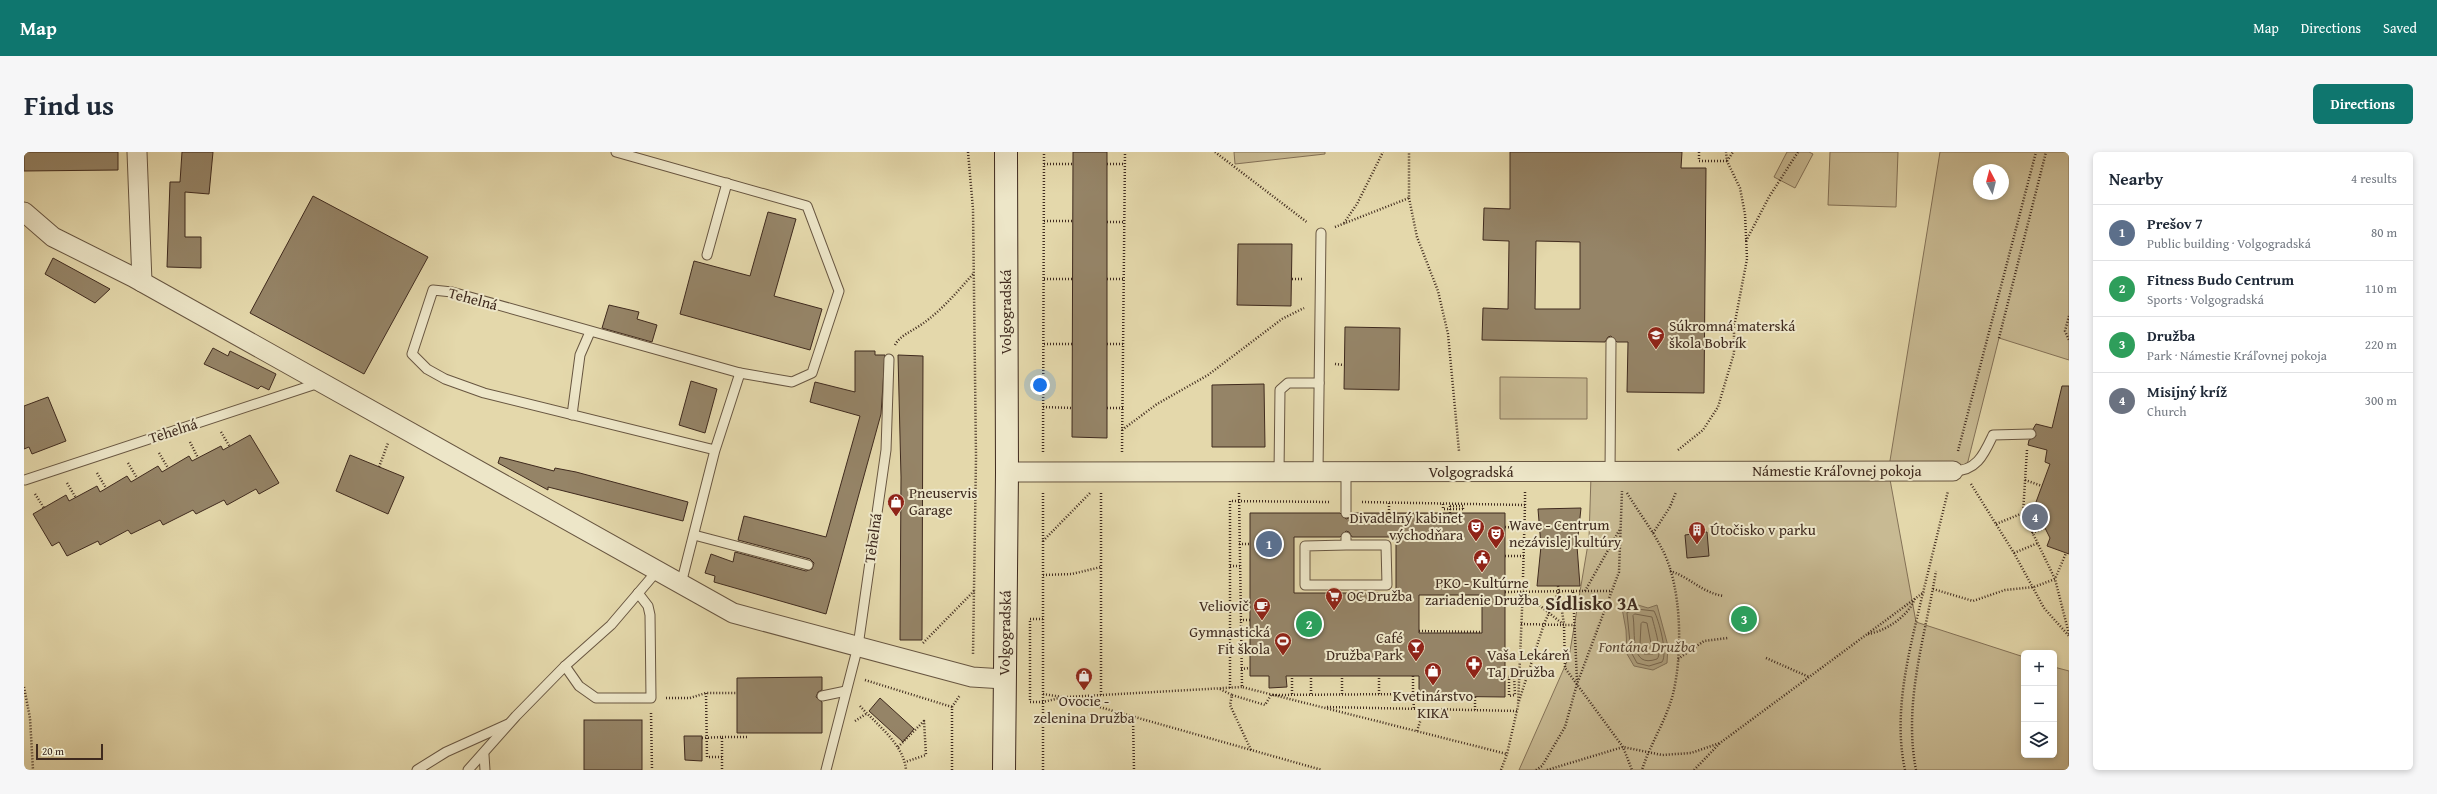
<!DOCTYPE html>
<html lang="en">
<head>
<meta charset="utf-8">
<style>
	:root { --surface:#fff; --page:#f6f6f7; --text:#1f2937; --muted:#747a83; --line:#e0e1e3; --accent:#0f766e }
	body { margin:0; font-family:"Gentium Book Plus",serif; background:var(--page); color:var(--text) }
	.controls { position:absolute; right:12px; bottom:12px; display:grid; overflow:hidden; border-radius:6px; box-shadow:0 2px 6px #0003 }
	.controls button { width:36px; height:36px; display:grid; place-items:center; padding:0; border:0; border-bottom:1px solid var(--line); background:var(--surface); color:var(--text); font:20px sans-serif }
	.compass { position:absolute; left:1949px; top:12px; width:36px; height:36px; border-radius:50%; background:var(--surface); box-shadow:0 2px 6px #0003; rotate:353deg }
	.scale { position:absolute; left:12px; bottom:10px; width:67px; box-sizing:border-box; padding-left:4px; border:2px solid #3f2a1e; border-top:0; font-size:11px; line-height:14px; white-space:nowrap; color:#3f2a1e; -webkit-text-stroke:3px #ede6c8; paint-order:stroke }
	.you { position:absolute; left:1016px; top:233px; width:14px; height:14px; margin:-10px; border:3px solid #fff; border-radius:50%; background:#1a73e8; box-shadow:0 0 0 6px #1a73e833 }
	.badge { display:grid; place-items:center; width:26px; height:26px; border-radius:50%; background:var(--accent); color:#fff; font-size:13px; font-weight:700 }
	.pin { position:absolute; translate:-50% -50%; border:2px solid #fff; box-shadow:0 1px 4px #0006 }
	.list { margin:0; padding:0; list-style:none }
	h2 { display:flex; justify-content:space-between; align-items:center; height:52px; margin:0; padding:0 16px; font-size:17px }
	h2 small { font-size:13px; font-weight:400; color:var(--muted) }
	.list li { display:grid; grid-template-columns:26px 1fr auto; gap:12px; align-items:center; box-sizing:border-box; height:56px; padding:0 16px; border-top:1px solid var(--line) }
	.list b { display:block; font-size:15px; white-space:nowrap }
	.list p { margin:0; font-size:13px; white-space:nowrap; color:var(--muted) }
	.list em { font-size:13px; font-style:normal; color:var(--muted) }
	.icon { flex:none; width:22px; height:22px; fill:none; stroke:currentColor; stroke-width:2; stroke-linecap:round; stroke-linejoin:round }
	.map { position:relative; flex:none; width:2045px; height:618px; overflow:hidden; border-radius:6px }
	header { display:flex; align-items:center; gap:24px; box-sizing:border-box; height:56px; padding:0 20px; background:var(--accent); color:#fff }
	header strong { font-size:19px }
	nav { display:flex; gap:22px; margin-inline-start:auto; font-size:14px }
	.intro { display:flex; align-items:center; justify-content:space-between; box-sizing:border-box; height:96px; padding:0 24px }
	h1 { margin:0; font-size:28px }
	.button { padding:10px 18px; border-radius:6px; background:var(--accent); color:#fff; font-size:14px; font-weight:700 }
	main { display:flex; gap:24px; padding:0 24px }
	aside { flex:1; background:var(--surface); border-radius:6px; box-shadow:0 2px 6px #0003 }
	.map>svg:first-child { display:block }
	.green { fill:#c8ba93; stroke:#847258; fill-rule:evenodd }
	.water { fill:#ac9d7b; stroke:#806f56 }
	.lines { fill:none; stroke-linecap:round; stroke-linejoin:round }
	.shore { stroke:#76644c; stroke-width:1 }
	.building { fill:#958467; stroke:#3f2a1e; fill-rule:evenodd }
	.lane-casing { stroke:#685641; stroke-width:11 }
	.street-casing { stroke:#685641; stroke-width:21 }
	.secondary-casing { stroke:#3f2a1e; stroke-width:24 }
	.path { stroke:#3f2a1e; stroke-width:2.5; stroke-dasharray:1 2; stroke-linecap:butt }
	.lane { stroke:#ede6c8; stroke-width:9 }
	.street { stroke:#ede6c8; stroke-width:19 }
	.secondary { stroke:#ede6c8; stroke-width:22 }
	.path-bridge { stroke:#3f2a1e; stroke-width:2.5; stroke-dasharray:1 2; stroke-linecap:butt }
	.labels { text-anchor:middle; stroke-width:4; stroke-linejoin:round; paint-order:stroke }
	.street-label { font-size:15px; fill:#3f2a1e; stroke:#ede6c8 }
	.poi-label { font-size:15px; fill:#3f2a1e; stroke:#ede6c8; text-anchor:start }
	.water-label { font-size:16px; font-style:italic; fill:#5a4735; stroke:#ede6c8 }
	.district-label { font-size:19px; font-weight:bold; fill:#3f2a1e; stroke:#ede6c8 }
</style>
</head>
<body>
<header>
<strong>Map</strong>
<nav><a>Map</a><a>Directions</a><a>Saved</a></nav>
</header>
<div class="intro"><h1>Find us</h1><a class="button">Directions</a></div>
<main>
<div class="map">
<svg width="2045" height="618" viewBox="0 0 2045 618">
	<rect width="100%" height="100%" fill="#e4d8ab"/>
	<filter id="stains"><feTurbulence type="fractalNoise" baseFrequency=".005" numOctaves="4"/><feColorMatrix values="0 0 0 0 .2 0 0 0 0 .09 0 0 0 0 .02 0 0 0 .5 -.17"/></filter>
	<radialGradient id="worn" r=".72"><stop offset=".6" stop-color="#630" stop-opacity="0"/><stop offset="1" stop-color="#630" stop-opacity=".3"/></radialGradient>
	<g class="green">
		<polygon points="1210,0 1301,0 1301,2 1211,12"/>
		<polygon points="1763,0 1785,0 1789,2 1771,36 1750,25"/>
		<polygon points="1806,0 1874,0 1872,55 1804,53"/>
		<path d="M1916 0H2045V208L1975 186 1941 321 1865 322 1892 470 2000 505V603H2030V515L2045 519V618H1495L1545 505 1565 386 1567 324 1864 321ZM1955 18H1979V42H1955Z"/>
		<polygon points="1476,225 1563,226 1563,267 1476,267"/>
	</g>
	<polygon class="water" points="1614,453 1624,456 1633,453 1644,494 1643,511 1629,518 1610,514 1603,502 1602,478 1598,456"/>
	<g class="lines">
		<g class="shore">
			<path d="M1613 457 1630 459C1635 468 1644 502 1638 510L1625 514 1613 511 1607 500 1603 461Z"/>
			<path d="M1611 462 1628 465C1630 474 1639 501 1633 507 1605 517 1612 481 1609 464Z"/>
			<polygon points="1619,470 1623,471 1629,502 1620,502 1616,493 1617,472"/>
		</g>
	</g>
	<g class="building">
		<polygon points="0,0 94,0 94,18 0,19"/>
		<polygon points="158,0 189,0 185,42 161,40 161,85 177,85 177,116 143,115 146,30 156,30"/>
		<polygon points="1049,0 1083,0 1083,286 1048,285"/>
		<path d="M1486 0H1658L1657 16H1682L1680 241 1603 240 1604 190H1593L1587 184 1584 185 1581 190 1458 188 1459 156 1484 157 1485 89 1459 88 1460 56 1486 57ZM1512 89 1556 90V157H1511Z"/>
		<polygon points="289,44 404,105 340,222 226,161"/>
		<polygon points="744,60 772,67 750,144 798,157 786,198 656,162 670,109 726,124"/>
		<polygon points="1214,92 1268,92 1267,154 1213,153"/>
		<polygon points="29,106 86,137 71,151 21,122"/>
		<polygon points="585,153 615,160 613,167 633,173 628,190 578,176"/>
		<polygon points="1321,175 1376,176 1375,238 1320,237"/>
		<polygon points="189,196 204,204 206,199 252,222 245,238 237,234 234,237 180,212"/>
		<polygon points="831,199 851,199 851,203 861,203 857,262 802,462 690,430 691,424 681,421 687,402 709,410 711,400 782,419 788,417 790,411 786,407 714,388 720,364 802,385 836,264 786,250 791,230 831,240"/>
		<polygon points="874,203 899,204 898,488 876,488 877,325"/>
		<polygon points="667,229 693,237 681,281 655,273"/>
		<polygon points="1240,232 1241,295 1188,295 1188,233"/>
		<polygon points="2038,234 2045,234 2045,402 2023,394 2026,386 2015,364 2008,361 2026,312 2021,310 2023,298 2004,293 2005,288 2012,284 2009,277 2012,272 2028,276"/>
		<polygon points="24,245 42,289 8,302 5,295 0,297 0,254"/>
		<polygon points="226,283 255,331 235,342 232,337 203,353 200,348 172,362 169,358 139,373 136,368 107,382 104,378 76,393 74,389 43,404 35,390 28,394 9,362 42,343 45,349 73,334 76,340 103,324 107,330 134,314 138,320 165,304 168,309 197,294 199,298"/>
		<polygon points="326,303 380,325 364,362 312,339"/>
		<polygon points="476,305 530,319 531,316 552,320 664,350 659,369 524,335 524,338 474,311"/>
		<polygon points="1557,356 1553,394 1556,434 1513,434 1517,394 1514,357"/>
		<path d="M1226 361H1316L1322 367 1325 366 1328 361H1481V545L1395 544V524H1262L1263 535 1245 536V524H1226ZM1322 379 1325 380 1328 385H1372V441H1270V385H1316ZM1395 443H1458V481H1395Z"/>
		<polygon points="1683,380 1685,404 1663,406 1661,383"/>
		<polygon points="798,525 798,538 794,540 792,545 798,550 798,581 713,581 713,526"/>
		<polygon points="856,546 890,577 879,590 845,559"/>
		<rect x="560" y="568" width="58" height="50"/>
		<polygon points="660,584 678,584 678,609 661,608"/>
	</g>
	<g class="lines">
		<g class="lane-casing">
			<g id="lane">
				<polyline points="592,0 783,54 815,139 788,221 768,230 716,221"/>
				<polyline points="683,103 703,31"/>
				<polyline points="548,263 556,203 566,180"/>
				<path d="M1929 319C1953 319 1960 302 1969 283L2007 282"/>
				<polyline points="1255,320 1256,238 1264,231 1295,231"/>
				<polyline points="1294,320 1297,81"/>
				<polyline points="1322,320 1322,361"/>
				<polyline points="1586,321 1587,190"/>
				<polyline points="1,328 295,231"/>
				<polyline points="670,383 784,413"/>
				<polyline points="1322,385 1322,393 1362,393 1363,433 1281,433 1281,394 1322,393"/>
				<polyline points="657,432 691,298 460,241 421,227 403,217 388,202 409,138 428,140 716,221 691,298"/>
				<polyline points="541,514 555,534 572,546 627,546 626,463 624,454 614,441"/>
				<polyline points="798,544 822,539"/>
				<polyline points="460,603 461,618"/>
				<polyline points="393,618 422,600 484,572"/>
				<polyline points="444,618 492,564 541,514 587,473 633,419"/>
				<polyline points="802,618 834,494 862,298 865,207"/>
			</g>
		</g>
		<g class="street-casing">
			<g id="street">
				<polyline points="113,0 118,130"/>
				<polyline points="0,60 29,85 109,125 709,461 948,525 980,527"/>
				<polyline points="983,320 1929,319"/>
			</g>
		</g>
		<g class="secondary-casing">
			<polyline id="secondary" points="980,618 983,320 982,0"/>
		</g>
		<g class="path">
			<polyline points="944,0 949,57 952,305 949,503"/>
			<polyline points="1191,0 1284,71"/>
			<polyline points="1675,0 1675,9 1703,9"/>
			<polyline points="1703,9 1709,0"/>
			<polyline points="1020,12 1049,12"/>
			<polyline points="1083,12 1101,12"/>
			<polyline points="1385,46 1393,85 1414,139 1424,182 1435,299"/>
			<polyline points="1020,69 1049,69"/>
			<polyline points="1083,70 1100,70"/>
			<polyline points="1320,71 1333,52 1359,0"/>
			<polyline points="1311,75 1385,46 1385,0"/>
			<polyline points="1722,89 1745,45 1774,0"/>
			<polyline points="1020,127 1049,127"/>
			<polyline points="1083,127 1100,127"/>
			<polyline points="1268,127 1280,127"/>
			<polyline points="2045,164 2041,179 2045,188"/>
			<polyline points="1975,186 2022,0"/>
			<polyline points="1020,192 1049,192"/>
			<polyline points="1083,192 1099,192"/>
			<path d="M871 193C875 185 884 181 892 176 915 162 932 141 950 121"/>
			<polyline points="1311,212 1320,213"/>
			<polyline points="1019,255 1048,256"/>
			<polyline points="1083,256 1099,256"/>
			<polyline points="1098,278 1133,252 1184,223 1258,167 1280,156"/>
			<polyline points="197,280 206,295"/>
			<polyline points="166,290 174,306"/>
			<polyline points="1654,298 1679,278 1694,255 1710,201 1710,175 1723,107 1721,62 1716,36 1703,9 1702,0"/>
			<polyline points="2003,298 1999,361 2031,427 2045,482"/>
			<polyline points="1934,299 2012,0"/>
			<polyline points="1019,300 1020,0"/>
			<polyline points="1098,300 1101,0"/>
			<polyline points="135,301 144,316"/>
			<polyline points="104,311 113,326"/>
			<polyline points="355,315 364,291"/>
			<polyline points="73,321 82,336"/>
			<polyline points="2001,328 2018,334"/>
			<polyline points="43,331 52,346"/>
			<polyline points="1947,332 1990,401 2020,456 2045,484"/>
			<polyline points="1077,341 1077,543"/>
			<polyline points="1215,341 1218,535 1483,602 1494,554 1499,434"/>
			<path d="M1603 341C1614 359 1627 376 1637 395 1658 432 1659 501 1649 542 1642 569 1626 592 1618 618"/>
			<polyline points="11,342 20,356"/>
			<polyline points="1338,350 1501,353 1499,425"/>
			<polyline points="1365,351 1365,361"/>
			<polyline points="1419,352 1419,357 1439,357"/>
			<polyline points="1501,353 1501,339"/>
			<polyline points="1426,354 1439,354 1439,357"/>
			<polyline points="1972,372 1999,361"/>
			<polyline points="1481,375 1500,376"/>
			<polyline points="1629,381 1646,355 1652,340"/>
			<polyline points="2008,381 2021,376"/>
			<polyline points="1019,389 1066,341"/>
			<polyline points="1215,392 1226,392"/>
			<polyline points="1990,401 2014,391"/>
			<polyline points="1481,404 1500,404"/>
			<polyline points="1206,414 1216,414"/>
			<path d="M1646 419C1666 425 1678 441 1700 444"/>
			<polyline points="1019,423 1048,422 1077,415"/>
			<polyline points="1534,434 1540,472"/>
			<polyline points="1909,437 1949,449 1981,438 2010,435 2031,427 2042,401"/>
			<polyline points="1549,439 1588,439"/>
			<polyline points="1561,439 1596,377"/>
			<polyline points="1481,440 1549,439 1553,529"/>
			<polyline points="1499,440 1540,473 1550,473"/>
			<polyline points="1216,451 1226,451"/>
			<polyline points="1019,467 1006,467 1006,550 1019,550 1040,545 1298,618"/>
			<polyline points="1216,468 1226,468"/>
			<polyline points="1497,472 1540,473 1541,516 1599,595 1608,618"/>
			<polyline points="1395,479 1458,480"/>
			<path d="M1844 482C1862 479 1885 464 1891 446"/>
			<polyline points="899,491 950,439"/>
			<polyline points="1217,499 1226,498"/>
			<polyline points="1742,506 1785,525"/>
			<polyline points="1654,507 1680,489 1704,486"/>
			<polyline points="1217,517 1226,516"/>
			<polyline points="1389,524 1389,542 1395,542"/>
			<polyline points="1481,525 1485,525 1485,544 1491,543 1490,524"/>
			<polyline points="841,528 928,555"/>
			<polyline points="0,535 6,566 9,618"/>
			<polyline points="1206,536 1206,349 1307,350"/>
			<polyline points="1196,537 1208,543"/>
			<polyline points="682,541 683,605 698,605"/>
			<polyline points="1019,542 1038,545"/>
			<polyline points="1268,542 1268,524"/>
			<polyline points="1287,542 1287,524"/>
			<polyline points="1318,542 1318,524"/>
			<polyline points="1355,542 1355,524"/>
			<polyline points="1043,545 1218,535"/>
			<polyline points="1451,545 1451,559"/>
			<polyline points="642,546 666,546 682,541 713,541"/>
			<polyline points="1495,549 1520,472 1535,439"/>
			<path d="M836 554C852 572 880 592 882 618"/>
			<polyline points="1303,555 1493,559"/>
			<polyline points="627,561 628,618"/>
			<polyline points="1109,565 1110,618"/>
			<polyline points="831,569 842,562"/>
			<polyline points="1393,579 1400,558"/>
			<polyline points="698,585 725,585"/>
			<polyline points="678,586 698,585 698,618"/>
			<polyline points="874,595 900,569 902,603 881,610"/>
			<polyline points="1227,598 1206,553 1208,543 1241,553 1247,543 1389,542 1390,557"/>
			<polyline points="928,618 928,555 936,543"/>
			<polyline points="1019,618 1019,341"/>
			<polyline points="1477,618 1483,602"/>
			<polyline points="1512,618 1518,614 1541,575 1553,532 1595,420 1598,339"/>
			<polyline points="1523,618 1599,595 1638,603 1667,601 1696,591"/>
			<polyline points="1670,618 1696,591 1900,440"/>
			<path d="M1881 618C1869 562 1884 504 1897 449 1906 412 1915 376 1924 339"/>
			<path d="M1892 618C1879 550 1901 486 1912 419"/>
		</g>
		<use href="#lane" class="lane"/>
		<use href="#street" class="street"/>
		<use href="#secondary" class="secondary"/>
		<polyline class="path-bridge" points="1426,361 1426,354"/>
	</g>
	<defs>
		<g id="school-pin" transform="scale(0.9)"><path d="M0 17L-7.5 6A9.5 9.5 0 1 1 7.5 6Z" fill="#8f2418" stroke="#ede6c8"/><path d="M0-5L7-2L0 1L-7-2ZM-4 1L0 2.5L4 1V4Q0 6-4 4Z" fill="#fff"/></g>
		<g id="shop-pin" transform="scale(0.9)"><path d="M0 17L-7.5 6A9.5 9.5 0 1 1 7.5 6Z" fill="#8f2418" stroke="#ede6c8"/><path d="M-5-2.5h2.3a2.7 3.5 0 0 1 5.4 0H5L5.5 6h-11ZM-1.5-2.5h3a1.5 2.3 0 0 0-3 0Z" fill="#fff"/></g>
		<g id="theatre-pin" transform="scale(0.9)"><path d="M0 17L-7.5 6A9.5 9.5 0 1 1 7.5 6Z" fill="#8f2418" stroke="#ede6c8"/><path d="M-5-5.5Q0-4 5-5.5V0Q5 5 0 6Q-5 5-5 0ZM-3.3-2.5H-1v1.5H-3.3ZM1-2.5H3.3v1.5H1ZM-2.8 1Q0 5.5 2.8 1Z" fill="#fff"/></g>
		<g id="building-pin" transform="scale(0.9)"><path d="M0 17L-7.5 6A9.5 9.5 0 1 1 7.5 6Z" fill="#8f2418" stroke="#ede6c8"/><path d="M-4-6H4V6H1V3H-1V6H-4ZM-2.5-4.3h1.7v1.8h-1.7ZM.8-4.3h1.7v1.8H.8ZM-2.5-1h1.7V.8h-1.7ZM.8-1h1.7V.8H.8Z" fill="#fff"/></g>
		<g id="civic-pin" transform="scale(0.9)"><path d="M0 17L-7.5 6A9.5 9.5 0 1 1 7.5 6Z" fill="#8f2418" stroke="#ede6c8"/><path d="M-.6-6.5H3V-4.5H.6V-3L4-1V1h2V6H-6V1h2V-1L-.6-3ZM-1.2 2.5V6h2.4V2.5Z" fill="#fff"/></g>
		<g id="supermarket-pin" transform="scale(0.9)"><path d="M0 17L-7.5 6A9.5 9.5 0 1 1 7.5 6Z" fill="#8f2418" stroke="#ede6c8"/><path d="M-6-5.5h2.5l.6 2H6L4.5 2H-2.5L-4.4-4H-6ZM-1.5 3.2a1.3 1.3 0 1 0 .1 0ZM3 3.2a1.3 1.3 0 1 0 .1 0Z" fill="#fff"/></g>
		<g id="cafe-pin" transform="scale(0.9)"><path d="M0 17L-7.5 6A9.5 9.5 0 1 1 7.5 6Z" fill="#8f2418" stroke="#ede6c8"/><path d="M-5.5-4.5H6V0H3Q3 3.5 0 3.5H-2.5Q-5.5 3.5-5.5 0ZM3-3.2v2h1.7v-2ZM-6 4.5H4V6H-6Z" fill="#fff"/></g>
		<g id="stadium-pin" transform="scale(0.9)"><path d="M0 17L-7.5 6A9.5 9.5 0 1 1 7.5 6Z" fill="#8f2418" stroke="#ede6c8"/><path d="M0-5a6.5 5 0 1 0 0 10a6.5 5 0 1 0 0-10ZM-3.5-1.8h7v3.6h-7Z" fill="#fff"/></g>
		<g id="bar-pin" transform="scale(0.9)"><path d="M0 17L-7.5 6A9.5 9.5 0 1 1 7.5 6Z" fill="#8f2418" stroke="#ede6c8"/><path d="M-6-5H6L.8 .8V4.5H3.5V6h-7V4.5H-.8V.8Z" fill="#fff"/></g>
		<g id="pharmacy-pin" transform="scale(0.9)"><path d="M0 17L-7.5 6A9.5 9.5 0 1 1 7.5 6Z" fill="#8f2418" stroke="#ede6c8"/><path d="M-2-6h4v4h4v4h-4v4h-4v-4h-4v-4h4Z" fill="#fff"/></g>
	</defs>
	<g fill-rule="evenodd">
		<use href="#school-pin" x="1632" y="183"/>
		<use href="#shop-pin" x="872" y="350"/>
		<use href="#theatre-pin" x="1452" y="375"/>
		<use href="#building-pin" x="1673" y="378"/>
		<use href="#theatre-pin" x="1472" y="382"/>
		<use href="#civic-pin" x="1458" y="406"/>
		<use href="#supermarket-pin" x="1310" y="444"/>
		<use href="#cafe-pin" x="1238" y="454"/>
		<use href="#stadium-pin" x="1259" y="489"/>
		<use href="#bar-pin" x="1392" y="495"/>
		<use href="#pharmacy-pin" x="1450" y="512"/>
		<use href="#shop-pin" x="1409" y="519"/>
		<use href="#shop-pin" x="1060" y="524"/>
	</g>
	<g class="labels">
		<g class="street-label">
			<text transform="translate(449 147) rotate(15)" y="5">Tehelná</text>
			<text transform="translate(982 160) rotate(-90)" y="5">Volgogradská</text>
			<text transform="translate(149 279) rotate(-18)" y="5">Tehelná</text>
			<text x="1813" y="324">Námestie Kráľovnej pokoja</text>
			<text x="1447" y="325">Volgogradská</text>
			<text transform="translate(849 386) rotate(-82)" y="5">Tehelná</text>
			<text transform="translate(981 481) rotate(-89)" y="5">Volgogradská</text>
		</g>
		<g class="poi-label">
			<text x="1645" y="179">Súkromná materská<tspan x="1645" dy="17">škola Bobrík</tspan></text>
			<text x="885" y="346">Pneuservis<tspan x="885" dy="17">Garage</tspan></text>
			<text x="1439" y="371" text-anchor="end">Divadelný kabinet<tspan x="1439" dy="17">východňara</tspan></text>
			<text x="1485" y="378">Wave - Centrum<tspan x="1485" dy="17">nezávislej kultúry</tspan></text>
			<text x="1686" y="383">Útočisko v parku</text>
			<text x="1458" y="436" text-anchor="middle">PKO - Kultúrne<tspan x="1458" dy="17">zariadenie Družba</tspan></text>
			<text x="1323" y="449">OC Družba</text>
			<text x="1225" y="459" text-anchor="end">Veliovič</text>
			<text x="1246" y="485" text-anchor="end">Gymnastická<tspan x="1246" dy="17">Fit škola</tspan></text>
			<text x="1379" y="491" text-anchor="end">Café<tspan x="1379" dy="17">Družba Park</tspan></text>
			<text x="1463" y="508">Vaša Lekáreň<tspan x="1463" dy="17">TaJ Družba</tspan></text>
			<text x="1409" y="549" text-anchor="middle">Kvetinárstvo<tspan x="1409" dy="17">KIKA</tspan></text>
			<text x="1060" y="554" text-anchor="middle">Ovocie -<tspan x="1060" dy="17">zelenina Družba</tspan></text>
		</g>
		<g class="water-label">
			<text x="1623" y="500">Fontána Družba</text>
		</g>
		<g class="district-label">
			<text x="1568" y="458">Sídlisko 3A</text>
		</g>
	</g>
	<rect width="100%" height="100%" filter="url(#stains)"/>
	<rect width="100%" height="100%" fill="url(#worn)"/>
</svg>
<div class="controls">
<button>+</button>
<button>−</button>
<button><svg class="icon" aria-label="layers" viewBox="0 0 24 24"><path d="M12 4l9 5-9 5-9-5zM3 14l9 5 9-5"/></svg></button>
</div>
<svg class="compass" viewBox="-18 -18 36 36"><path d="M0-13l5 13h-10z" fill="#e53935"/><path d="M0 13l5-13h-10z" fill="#747a83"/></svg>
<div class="scale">20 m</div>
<div class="you"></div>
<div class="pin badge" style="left:1245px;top:392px;background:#5c6f8a">1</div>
<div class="pin badge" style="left:1285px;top:472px;background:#2e9e5b">2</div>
<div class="pin badge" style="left:1720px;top:467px;background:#2e9e5b">3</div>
<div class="pin badge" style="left:2011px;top:365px;background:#6b7280">4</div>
</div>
<aside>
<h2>Nearby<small>4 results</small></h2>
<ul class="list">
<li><span class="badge" style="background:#5c6f8a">1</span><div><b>Prešov 7</b><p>Public building · Volgogradská</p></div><em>80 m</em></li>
<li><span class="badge" style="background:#2e9e5b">2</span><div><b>Fitness Budo Centrum</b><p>Sports · Volgogradská</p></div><em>110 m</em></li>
<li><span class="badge" style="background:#2e9e5b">3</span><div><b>Družba</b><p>Park · Námestie Kráľovnej pokoja</p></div><em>220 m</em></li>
<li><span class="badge" style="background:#6b7280">4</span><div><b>Misijný kríž</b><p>Church</p></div><em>300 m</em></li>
</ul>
</aside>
</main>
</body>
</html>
